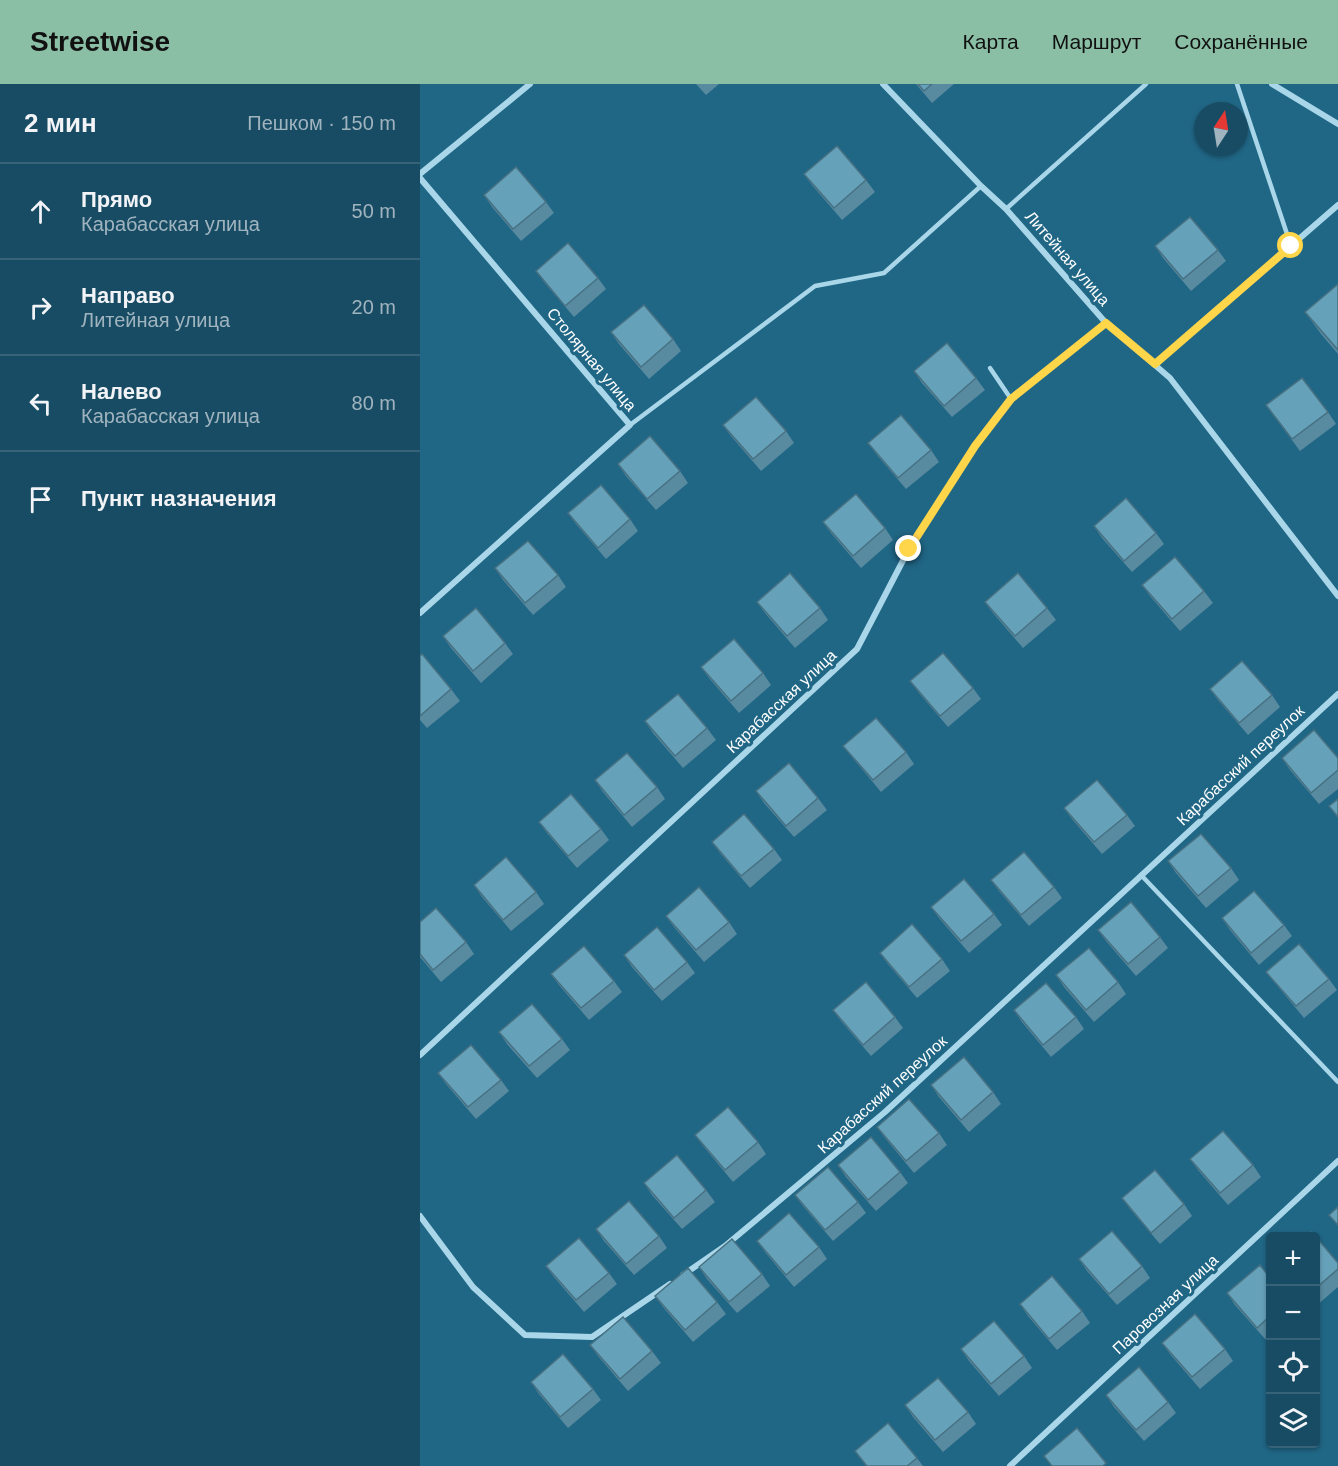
<!DOCTYPE html>
<html lang="ru">
<head>
<meta charset="utf-8">
<style>
	:root { --surface:#184c64; --page:#25566d; --text:#f1f3f6; --muted:#9fb4bf; --line:#366378; --accent:#8abfa5 }
	body { margin:0; font-family:Arial,sans-serif; background:var(--page); color:var(--text) }
	.controls { position:absolute; right:18px; bottom:18px; display:grid; overflow:hidden; border-radius:6px; box-shadow:0 2px 4px #0004 }
	.controls button { width:54px; height:54px; display:grid; place-items:center; padding:0; border:0; border-bottom:2px solid var(--line); background:var(--surface); color:var(--text); font:30px sans-serif }
	.compass { position:absolute; left:774px; top:18px; width:54px; height:54px; border-radius:50%; background:var(--surface); box-shadow:0 2px 4px #0004; rotate:12deg }
	.stop { position:absolute; width:18px; height:18px; margin:-14px; border:4px solid #ffd54a; border-radius:50%; background:#fff }
	.stop.end { background:#ffd54a; border-color:#fff; box-shadow:0 2px 6px #0008 }
	.list { margin:0; padding:0; list-style:none }
	h2 { display:flex; justify-content:space-between; align-items:center; height:78px; margin:0; padding:0 24px; font-size:26px }
	h2 small { font-size:20px; font-weight:400; color:var(--muted) }
	.list li { display:grid; grid-template-columns:39px 1fr auto; gap:18px; align-items:center; box-sizing:border-box; height:96px; padding:0 24px; border-top:2px solid var(--line) }
	.list b { display:block; font-size:22px; white-space:nowrap }
	.list p { margin:0; font-size:20px; white-space:nowrap; color:var(--muted) }
	.list em { font-size:20px; font-style:normal; color:var(--muted) }
	.icon { flex:none; width:33px; height:33px; fill:none; stroke:currentColor; stroke-width:2; stroke-linecap:round; stroke-linejoin:round }
	.map { position:relative; flex:none; width:918px; height:1382px; overflow:hidden }
	header { display:flex; align-items:center; gap:36px; box-sizing:border-box; height:84px; padding:0 30px; background:var(--accent); color:#111 }
	header strong { font-size:28px }
	nav { display:flex; gap:33px; margin-inline-start:auto; font-size:21px }
	main { display:flex }
	aside { flex:1; background:var(--surface) }
	.map>svg:first-child { display:block }
	.lines { fill:none; stroke-linecap:round; stroke-linejoin:round }
	.lane { stroke:#a9d7e9; stroke-width:4.5 }
	.street { stroke:#a9d7e9; stroke-width:6 }
	.wall { fill:#588aa0 }
	.building { fill:#66a1ba; stroke:#477182; stroke-width:1.5 }
	.route { stroke:#ffd54a; stroke-width:8 }
	.labels { text-anchor:middle; stroke-width:6; stroke-linejoin:round; paint-order:stroke }
	.street-label { font-size:16px; fill:#fff; stroke:#206685 }
</style>
</head>
<body>
<header>
<strong>Streetwise</strong>
<nav><a>Карта</a><a>Маршрут</a><a>Сохранённые</a></nav>
</header>
<main>
<aside>
<h2>2 мин<small>Пешком · 150 m</small></h2>
<ul class="list">
<li><svg class="icon" aria-label="ahead" viewBox="0 0 24 24"><path d="M12 20V5M6 11l6-6 6 6"/></svg><div><b>Прямо</b><p>Карабасская улица</p></div><em>50 m</em></li>
<li><svg class="icon" aria-label="right" viewBox="0 0 24 24"><path d="M7 20v-9h11M14 6l5 5-5 5"/></svg><div><b>Направо</b><p>Литейная улица</p></div><em>20 m</em></li>
<li><svg class="icon" aria-label="left" viewBox="0 0 24 24"><path d="M17 20v-9H6M10 6l-5 5 5 5"/></svg><div><b>Налево</b><p>Карабасская улица</p></div><em>80 m</em></li>
<li><svg class="icon" aria-label="arrive" viewBox="0 0 24 24"><path d="M6 21V4h12l-3 4 3 4H6"/></svg><div><b>Пункт назначения</b></div></li>
</ul>
</aside>
<div class="map">
<svg width="918" height="1382" viewBox="0 0 918 1382">
	<rect width="100%" height="100%" fill="#206685"/>
	<g class="lines">
		<g class="lane">
			<polyline points="817,0 871,162"/>
			<polyline points="586,125 726,0"/>
			<polyline points="570,284 591,315"/>
			<polyline points="210,341 395,202 464,189 561,102"/>
			<polyline points="721,791 918,998"/>
		</g>
		<g class="street">
			<polyline points="463,0 561,102 586,125 686,239 750,294 918,512"/>
			<polyline points="852,0 918,40"/>
			<polyline points="0,90 110,0"/>
			<polyline points="0,94 210,341 0,529"/>
			<polyline points="735,280 918,121"/>
			<polyline points="0,971 437,565 489,465 555,362 591,315 686,239"/>
			<polyline points="0,1132 53,1203 105,1251 172,1253 250,1200"/>
			<polyline points="263,1191 305,1162 465,1028 918,610"/>
			<polyline points="590,1382 918,1077"/>
		</g>
	</g>
	<g class="wall">
		<polygon points="276,0 299,0 286,11"/>
		<polygon points="496,0 534,0 512,19"/>
		<polygon points="384,90 446,96 455,108 422,136 392,101"/>
		<polygon points="64,111 126,118 134,129 101,157 72,123"/>
		<polygon points="735,162 798,166 806,177 771,207 743,174"/>
		<polygon points="116,187 178,194 186,205 154,233 124,198"/>
		<polygon points="918,200 918,270 901,250 885,228"/>
		<polygon points="191,248 253,255 261,267 229,295 199,260"/>
		<polygon points="494,287 556,294 565,306 532,333 502,299"/>
		<polygon points="846,321 908,328 916,340 880,367"/>
		<polygon points="303,341 366,347 374,359 341,387 311,352"/>
		<polygon points="448,359 511,366 519,378 486,405 457,371"/>
		<polygon points="198,380 260,387 268,399 236,426 206,392"/>
		<polygon points="148,429 210,435 218,447 186,475 156,440"/>
		<polygon points="403,438 465,444 473,456 441,484 411,449"/>
		<polygon points="674,442 736,449 744,460 712,488 682,454"/>
		<polygon points="75,484 138,491 146,503 113,531 83,496"/>
		<polygon points="722,501 784,507 793,519 760,547 730,512"/>
		<polygon points="337,518 400,524 408,536 375,564 345,529"/>
		<polygon points="565,518 627,524 636,536 603,564 573,529"/>
		<polygon points="23,552 85,559 93,570 61,599 31,564"/>
		<polygon points="0,572 31,605 40,617 7,644 0,636"/>
		<polygon points="281,583 343,589 351,601 319,629 289,594"/>
		<polygon points="490,597 553,604 561,615 528,643 499,609"/>
		<polygon points="790,605 852,611 860,623 828,651 798,616"/>
		<polygon points="225,637 287,644 296,656 263,684 233,649"/>
		<polygon points="423,662 486,668 494,680 461,708 432,673"/>
		<polygon points="862,674 918,674 918,705 899,720 870,686"/>
		<polygon points="175,696 237,703 245,715 212,743 183,708"/>
		<polygon points="336,707 398,714 407,726 374,753 344,719"/>
		<polygon points="644,724 707,731 715,742 682,770 652,735"/>
		<polygon points="119,738 181,745 189,756 157,784 127,749"/>
		<polygon points="292,758 354,765 362,776 330,804 300,769"/>
		<polygon points="748,777 811,784 819,796 786,824 756,789"/>
		<polygon points="571,796 634,803 642,814 609,842 579,807"/>
		<polygon points="54,801 116,808 124,820 91,847 62,813"/>
		<polygon points="511,823 574,830 582,841 549,869 519,834"/>
		<polygon points="246,832 309,838 317,850 284,878 254,843"/>
		<polygon points="802,834 864,841 872,852 839,881 810,846"/>
		<polygon points="0,838 46,858 54,870 21,898 0,873"/>
		<polygon points="678,846 740,853 748,864 716,892 686,857"/>
		<polygon points="460,869 522,875 530,887 497,914 468,880"/>
		<polygon points="204,871 267,878 275,889 242,917 212,883"/>
		<polygon points="846,888 909,895 917,906 884,934 855,899"/>
		<polygon points="131,890 194,897 202,908 169,936 139,901"/>
		<polygon points="636,891 698,898 706,910 674,938 644,903"/>
		<polygon points="413,926 475,933 483,944 451,972 421,937"/>
		<polygon points="594,926 656,933 664,945 631,973 602,938"/>
		<polygon points="79,948 142,955 150,966 117,994 87,960"/>
		<polygon points="18,989 81,996 89,1007 56,1035 26,1000"/>
		<polygon points="511,1001 573,1008 581,1020 549,1048 519,1013"/>
		<polygon points="457,1043 519,1049 527,1061 494,1089 465,1054"/>
		<polygon points="275,1051 338,1058 346,1070 313,1098 284,1063"/>
		<polygon points="770,1075 833,1081 841,1093 808,1121 778,1086"/>
		<polygon points="418,1081 480,1088 488,1099 456,1127 426,1093"/>
		<polygon points="224,1099 286,1106 295,1118 262,1145 232,1111"/>
		<polygon points="375,1111 438,1118 446,1129 413,1157 383,1122"/>
		<polygon points="702,1114 764,1120 772,1132 740,1160 710,1125"/>
		<polygon points="176,1145 239,1152 247,1164 214,1191 184,1157"/>
		<polygon points="896,1153 918,1179 918,1203 896,1222"/>
		<polygon points="337,1157 399,1163 407,1175 374,1203 345,1168"/>
		<polygon points="659,1175 722,1182 730,1194 697,1221 667,1187"/>
		<polygon points="126,1182 189,1189 197,1200 164,1228 134,1193"/>
		<polygon points="279,1183 342,1190 350,1202 317,1229 287,1195"/>
		<polygon points="850,1194 850,1250 845,1255 815,1221 807,1209"/>
		<polygon points="235,1212 297,1218 306,1230 273,1258 243,1223"/>
		<polygon points="600,1220 662,1227 670,1239 637,1266 608,1232"/>
		<polygon points="742,1259 805,1265 813,1277 780,1305 750,1270"/>
		<polygon points="170,1261 232,1267 241,1279 208,1307 178,1272"/>
		<polygon points="541,1265 604,1272 612,1284 579,1312 549,1277"/>
		<polygon points="111,1298 173,1305 181,1316 148,1344 119,1310"/>
		<polygon points="686,1311 748,1318 756,1329 724,1357 694,1323"/>
		<polygon points="485,1321 548,1328 556,1340 523,1368 493,1333"/>
		<polygon points="435,1367 497,1374 503,1382 446,1382"/>
	</g>
	<g class="building">
		<polygon points="498,0 512,0 504,7"/>
		<polygon points="417,62 446,96 414,124 384,90"/>
		<polygon points="96,83 126,118 93,145 64,111"/>
		<polygon points="770,133 798,166 763,195 735,162"/>
		<polygon points="148,159 178,194 145,222 116,187"/>
		<polygon points="918,200 918,266 885,228"/>
		<polygon points="224,221 253,255 221,283 191,248"/>
		<polygon points="527,259 556,294 524,322 494,287"/>
		<polygon points="882,294 908,328 872,355 846,321"/>
		<polygon points="336,313 366,347 333,375 303,341"/>
		<polygon points="481,331 511,366 478,394 448,359"/>
		<polygon points="230,352 260,387 227,415 198,380"/>
		<polygon points="181,401 210,435 178,464 148,429"/>
		<polygon points="436,410 465,444 433,472 403,438"/>
		<polygon points="706,414 736,449 704,477 674,442"/>
		<polygon points="108,457 138,491 105,519 75,484"/>
		<polygon points="755,473 784,507 752,535 722,501"/>
		<polygon points="370,489 400,524 367,552 337,518"/>
		<polygon points="598,489 627,524 595,552 565,518"/>
		<polygon points="56,524 85,559 53,587 23,552"/>
		<polygon points="314,555 343,589 311,617 281,583"/>
		<polygon points="523,569 553,604 520,632 490,597"/>
		<polygon points="2,570 31,605 0,632 0,572"/>
		<polygon points="822,577 852,611 819,639 790,605"/>
		<polygon points="258,610 287,644 255,672 225,637"/>
		<polygon points="456,634 486,668 453,696 423,662"/>
		<polygon points="894,646 918,674 918,686 891,709 862,674"/>
		<polygon points="207,669 237,703 204,731 175,696"/>
		<polygon points="369,679 398,714 366,742 336,707"/>
		<polygon points="677,696 707,731 674,758 644,724"/>
		<polygon points="151,710 181,745 148,772 119,738"/>
		<polygon points="918,715 918,733 909,722"/>
		<polygon points="324,730 354,765 321,792 292,758"/>
		<polygon points="781,750 811,784 778,812 748,777"/>
		<polygon points="604,768 634,803 601,831 571,796"/>
		<polygon points="86,773 116,808 83,836 54,801"/>
		<polygon points="544,795 574,830 541,857 511,823"/>
		<polygon points="279,803 309,838 276,866 246,832"/>
		<polygon points="834,807 864,841 831,869 802,834"/>
		<polygon points="711,818 740,853 708,880 678,846"/>
		<polygon points="16,824 46,858 13,886 0,870 0,838"/>
		<polygon points="492,840 522,875 489,903 460,869"/>
		<polygon points="237,843 267,878 234,906 204,871"/>
		<polygon points="879,860 909,895 876,922 846,888"/>
		<polygon points="164,862 194,897 161,924 131,890"/>
		<polygon points="669,864 698,898 666,926 636,891"/>
		<polygon points="446,898 475,933 443,961 413,926"/>
		<polygon points="626,899 656,933 623,961 594,926"/>
		<polygon points="112,920 142,955 109,982 79,948"/>
		<polygon points="51,961 81,996 48,1023 18,989"/>
		<polygon points="544,973 573,1008 541,1036 511,1001"/>
		<polygon points="489,1015 519,1049 486,1077 457,1043"/>
		<polygon points="308,1023 338,1058 305,1086 275,1051"/>
		<polygon points="803,1047 833,1081 800,1109 770,1075"/>
		<polygon points="451,1053 480,1088 448,1116 418,1081"/>
		<polygon points="257,1071 286,1106 254,1134 224,1099"/>
		<polygon points="408,1083 438,1118 405,1146 375,1111"/>
		<polygon points="735,1086 764,1120 731,1149 702,1114"/>
		<polygon points="209,1117 239,1152 206,1180 176,1145"/>
		<polygon points="918,1123 918,1141 909,1131"/>
		<polygon points="369,1129 399,1163 366,1191 337,1157"/>
		<polygon points="692,1147 722,1182 689,1210 659,1175"/>
		<polygon points="891,1148 895,1152 886,1152"/>
		<polygon points="896,1153 918,1179 918,1185 896,1204"/>
		<polygon points="159,1154 189,1189 156,1216 126,1182"/>
		<polygon points="312,1155 342,1190 309,1218 279,1183"/>
		<polygon points="840,1181 850,1194 850,1232 837,1244 807,1209"/>
		<polygon points="268,1184 297,1218 265,1246 235,1212"/>
		<polygon points="632,1192 662,1227 629,1255 600,1220"/>
		<polygon points="775,1230 805,1265 772,1293 742,1259"/>
		<polygon points="203,1233 232,1267 200,1295 170,1261"/>
		<polygon points="574,1237 604,1272 571,1300 541,1265"/>
		<polygon points="143,1270 173,1305 140,1333 111,1298"/>
		<polygon points="719,1283 748,1318 716,1346 686,1311"/>
		<polygon points="518,1294 548,1328 515,1356 485,1321"/>
		<polygon points="468,1339 497,1374 487,1382 447,1382 435,1367"/>
		<polygon points="657,1344 686,1379 683,1382 632,1382 624,1372"/>
	</g>
	<g class="lines">
		<polyline class="route" points="489,465 555,362 591,315 686,239 735,280 871,162"/>
	</g>
	<g class="labels">
		<g class="street-label">
			<text transform="translate(648 174) rotate(49)" y="6">Литейная улица</text>
			<text transform="translate(172 275) rotate(50)" y="6">Столярная улица</text>
			<text transform="translate(361 617) rotate(-43)" y="6">Карабасская улица</text>
			<text transform="translate(820 681) rotate(-43)" y="6">Карабасский переулок</text>
			<text transform="translate(462 1010) rotate(-42)" y="6">Карабасский переулок</text>
			<text transform="translate(745 1220) rotate(-43)" y="6">Паровозная улица</text>
		</g>
	</g>
</svg>
<div class="controls">
<button>+</button>
<button>−</button>
<button><svg class="icon" aria-label="locate" viewBox="0 0 24 24"><circle cx="12" cy="12" r="6"/><path d="M12 2v4M12 18v4M2 12h4M18 12h4"/></svg></button>
<button><svg class="icon" aria-label="layers" viewBox="0 0 24 24"><path d="M12 4l9 5-9 5-9-5zM3 14l9 5 9-5"/></svg></button>
</div>
<svg class="compass" viewBox="-18 -18 36 36"><path d="M0-13l5 13h-10z" fill="#e53935"/><path d="M0 13l5-13h-10z" fill="#9fb4bf"/></svg>
<div class="stop" style="left:871px;top:162px"></div>
<div class="stop end" style="left:489px;top:465px"></div>
</div>
</main>
</body>
</html>
